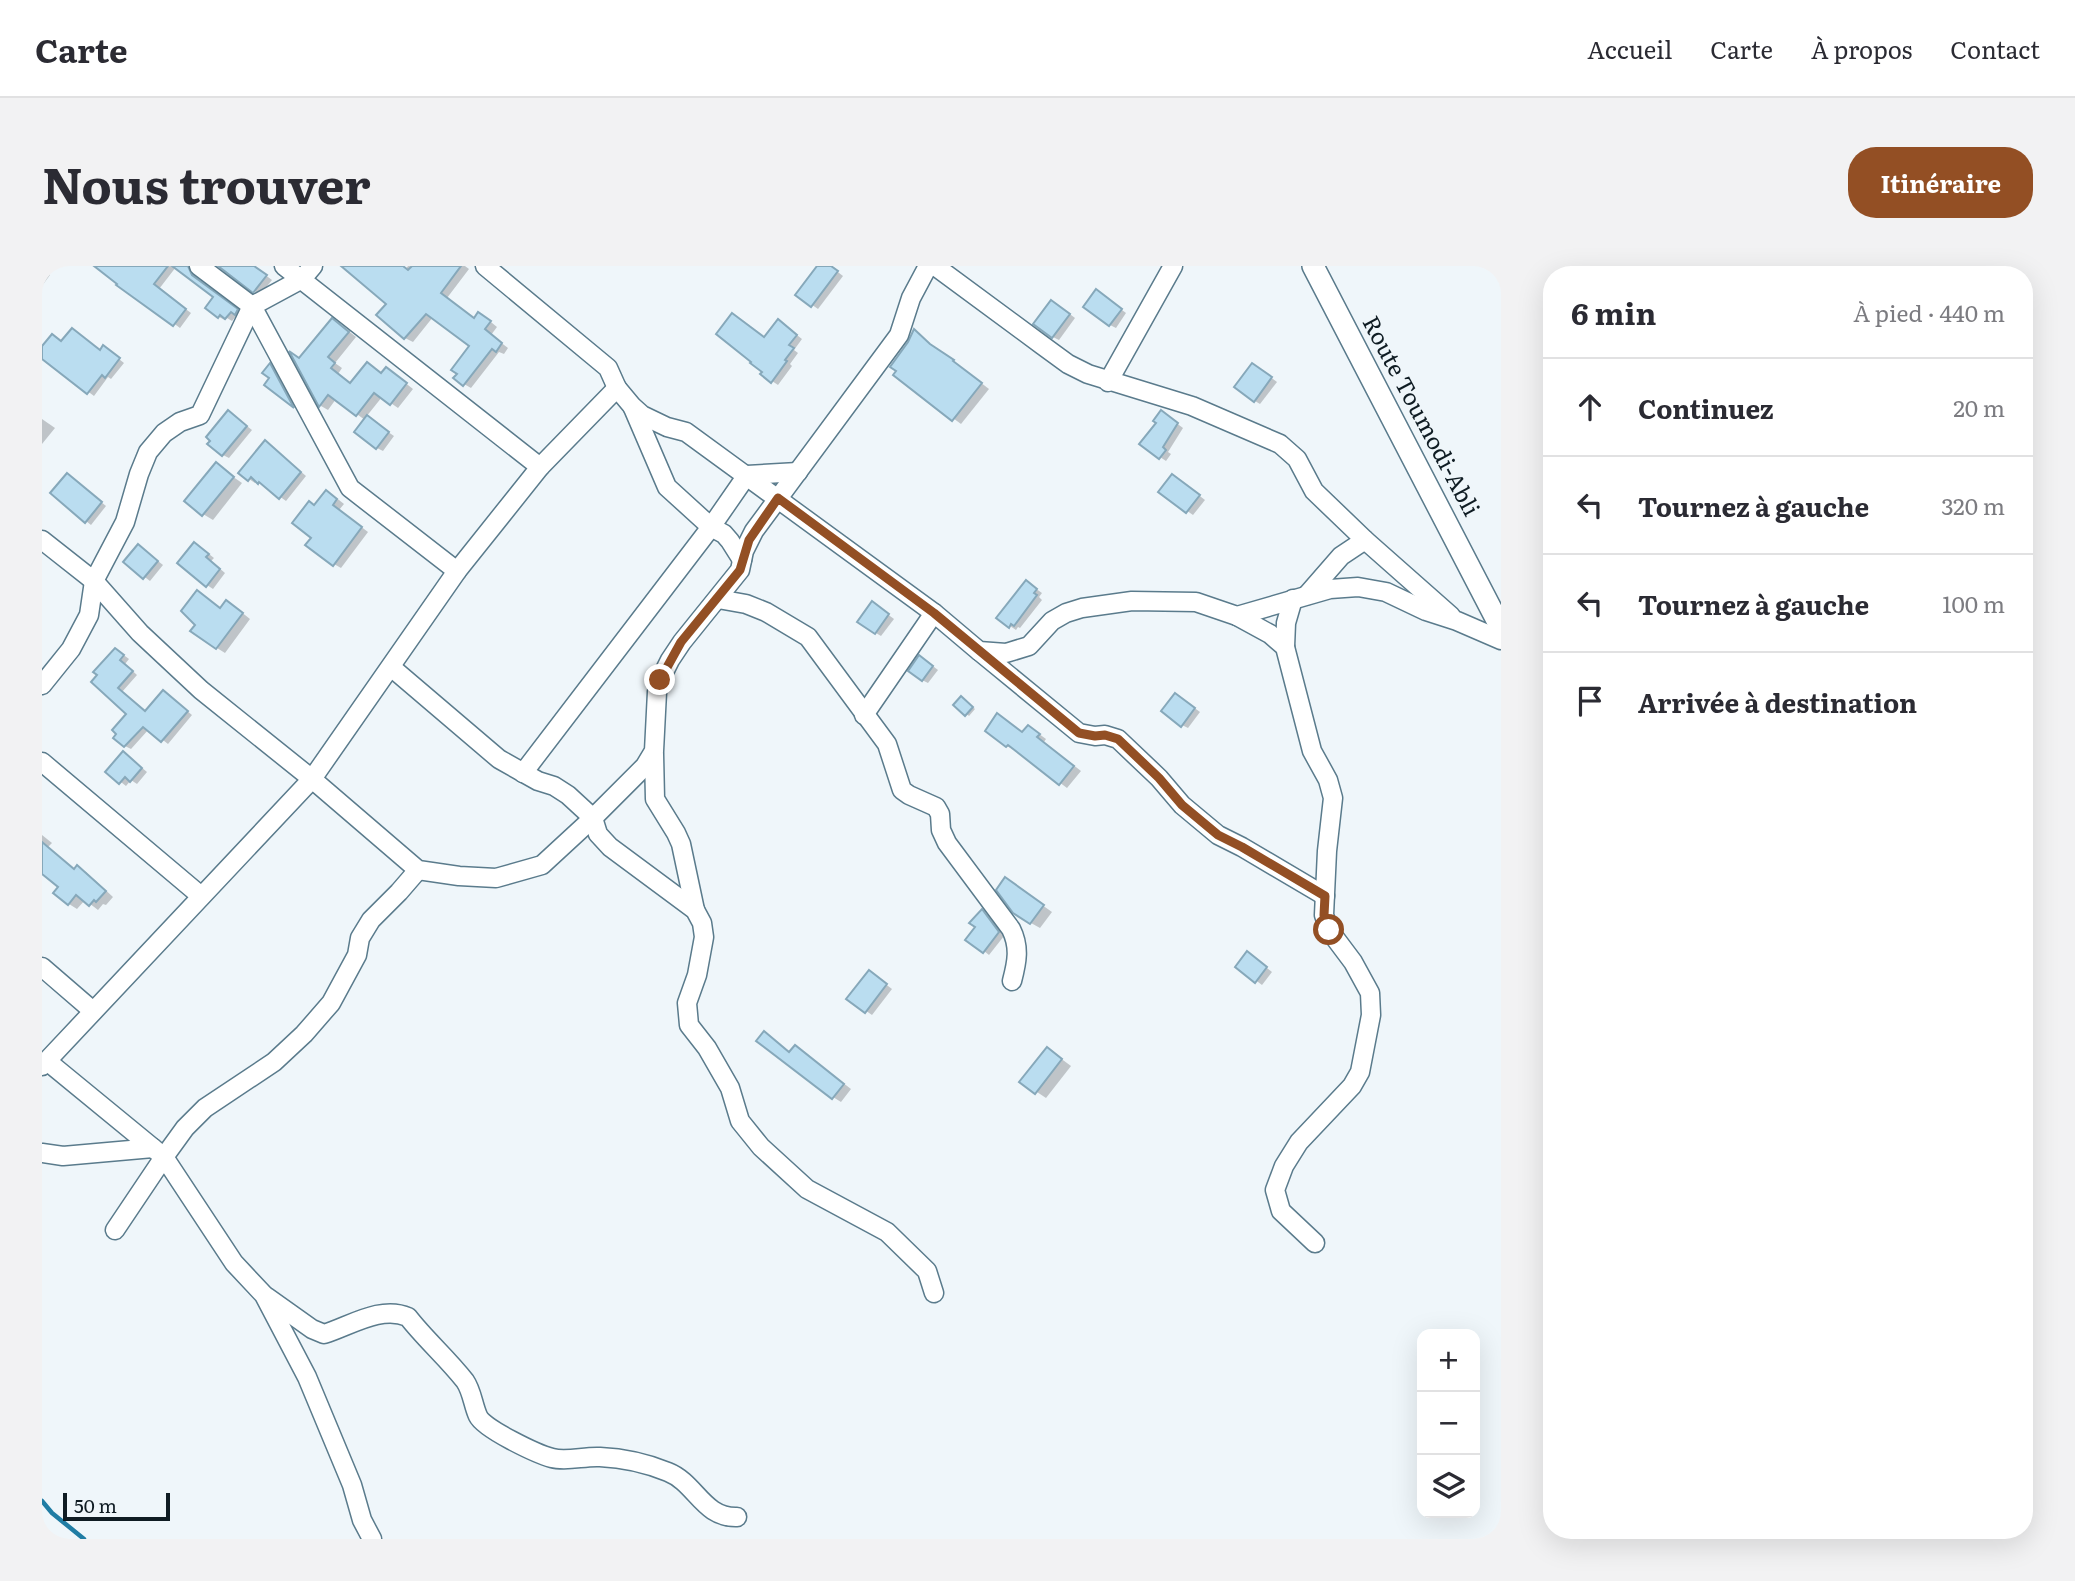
<!DOCTYPE html>
<html lang="fr">
<head>
<meta charset="utf-8">
<style>
	:root { --surface:#fff; --page:#f2f2f3; --text:#2b2b33; --muted:#7c7c81; --line:#e1e1e2; --accent:#934f24 }
	body { margin:0; font-family:Literata,serif; background:var(--page); color:var(--text) }
	.controls { position:absolute; right:21px; bottom:21px; display:grid; overflow:hidden; border-radius:14px; box-shadow:0 7px 28px #0002 }
	.controls button { width:63px; height:63px; display:grid; place-items:center; padding:0; border:0; border-bottom:2px solid var(--line); background:var(--surface); color:var(--text); font:35px sans-serif }
	.scale { position:absolute; left:21px; bottom:18px; width:107px; box-sizing:border-box; padding-left:7px; border:4px solid #0f1c23; border-top:0; font-size:19px; line-height:24px; white-space:nowrap; color:#0f1c23; -webkit-text-stroke:5px #eff6fa; paint-order:stroke }
	.stop { position:absolute; width:21px; height:21px; margin:-16px; border:5px solid #934f24; border-radius:50%; background:#fff }
	.stop.end { background:#934f24; border-color:#fff; box-shadow:0 2px 7px #0008 }
	.list { margin:0; padding:0; list-style:none }
	h2 { display:flex; justify-content:space-between; align-items:center; height:91px; margin:0; padding:0 28px; font-size:30px }
	h2 small { font-size:23px; font-weight:400; color:var(--muted) }
	.list li { display:grid; grid-template-columns:46px 1fr auto; gap:21px; align-items:center; box-sizing:border-box; height:98px; padding:0 28px; border-top:2px solid var(--line) }
	.list b { display:block; font-size:26px; white-space:nowrap }
	.list em { font-size:23px; font-style:normal; color:var(--muted) }
	.icon { flex:none; width:38px; height:38px; fill:none; stroke:currentColor; stroke-width:2; stroke-linecap:round; stroke-linejoin:round }
	.map { position:relative; flex:none; width:1459px; height:1273px; overflow:hidden; border-radius:28px }
	header { display:flex; align-items:center; gap:42px; box-sizing:border-box; height:98px; padding:0 35px; background:var(--surface); border-bottom:2px solid var(--line) }
	header strong { font-size:33px }
	nav { display:flex; gap:38px; margin-inline-start:auto; font-size:24px }
	.intro { display:flex; align-items:center; justify-content:space-between; box-sizing:border-box; height:168px; padding:0 42px }
	h1 { margin:0; font-size:49px }
	.button { padding:18px 32px; border-radius:28px; background:var(--accent); color:#fff; font-size:24px; font-weight:700 }
	main { display:flex; gap:42px; padding:0 42px }
	aside { flex:1; background:var(--surface); border-radius:28px; box-shadow:0 7px 28px #0002 }
	.map>svg:first-child { display:block }
	.shadow { fill:#0003 }
	.lines { fill:none; stroke-linecap:round; stroke-linejoin:round }
	.stream { stroke:#207da4; stroke-width:4.5 }
	.building { fill:#baddf0; stroke:#86a8ba; stroke-width:2 }
	.minor-casing { stroke:#5a7b8c; stroke-width:21 }
	.tertiary-casing { stroke:#5a7b8c; stroke-width:24 }
	.minor { stroke:#fff; stroke-width:18 }
	.tertiary { stroke:#fff; stroke-width:21 }
	.route { stroke:#934f24; stroke-width:9 }
	.labels { text-anchor:middle; stroke-width:7; stroke-linejoin:round; paint-order:stroke }
	.street-label { font-size:23px; fill:#0f1c23; stroke:#eff6fa }
</style>
</head>
<body>
<header>
<strong>Carte</strong>
<nav><a>Accueil</a><a>Carte</a><a>À propos</a><a>Contact</a></nav>
</header>
<div class="intro"><h1>Nous trouver</h1><a class="button">Itinéraire</a></div>
<main>
<div class="map">
<svg width="1459" height="1273" viewBox="0 0 1459 1273">
	<rect width="100%" height="100%" fill="#eff6fa"/>
	<g class="shadow">
		<polygon points="55,0 153,0 151,4 156,14 201,48 200,51 195,49 190,55 185,52 183,54 177,51 165,42 174,31 134,1 117,23 149,47 138,62"/>
		<polygon points="179,0 211,0 230,14 218,29"/>
		<polygon points="310,0 341,0 356,13 366,0 423,0 427,3 405,32 433,53 444,52 455,61 449,69 466,82 462,88 457,86 429,122 422,118 430,80 391,51 371,76 363,72 337,49 346,38"/>
		<polygon points="777,0 788,0 801,10 776,43 756,29"/>
		<polygon points="0,3 8,9 0,20"/>
		<polygon points="1060,29 1084,47 1074,62 1068,59"/>
		<polygon points="1016,39 1033,52 1017,74 1011,71"/>
		<polygon points="299,59 314,71 293,97 300,102 296,108 309,118 340,108 352,108 371,123 356,142 340,131 324,151 352,170 341,185 335,182 323,154 294,133 286,144 279,140 252,90 258,94"/>
		<polygon points="742,59 760,73 752,84 756,87 748,98 750,100 736,119 730,115"/>
		<polygon points="873,66 947,123 919,158 853,109"/>
		<polygon points="20,77 59,86 67,85 82,97 69,113 66,111 52,130 0,91 0,85"/>
		<polygon points="228,100 236,104 257,143 225,119 230,112"/>
		<polygon points="1216,102 1235,116 1218,138 1213,135"/>
		<polygon points="192,150 210,164 187,192 181,189"/>
		<polygon points="1125,150 1141,162 1126,186 1129,188 1124,195 1118,191"/>
		<polygon points="0,153 13,162 0,178"/>
		<polygon points="229,180 264,210 244,235 215,214 213,217 198,207"/>
		<polygon points="174,199 200,217 171,254 161,248"/>
		<polygon points="31,213 64,240 49,259 44,255"/>
		<polygon points="1136,213 1163,234 1151,249 1118,226"/>
		<polygon points="292,230 302,238 297,244 326,266 299,302 292,298 273,241"/>
		<polygon points="158,281 172,292 169,295 183,307 171,323 165,319"/>
		<polygon points="102,284 121,299 108,315 83,296"/>
		<polygon points="990,320 1000,327 997,331 1000,334 978,362 976,361 974,364 968,360"/>
		<polygon points="164,332 179,343 193,341 208,353 183,387 175,382"/>
		<polygon points="836,341 852,353 839,370 834,367"/>
		<polygon points="79,387 87,393 83,398 95,409 80,426 104,446 122,426 150,449 126,478 107,463 89,483 83,480 87,448 51,416"/>
		<polygon points="883,394 896,404 886,417 880,414"/>
		<polygon points="1139,432 1158,446 1146,462 1140,459"/>
		<polygon points="922,434 933,443 927,450 914,439"/>
		<polygon points="993,465 1004,473 1002,476 1039,505 1025,522 973,483 972,484 965,480 981,467"/>
		<polygon points="87,491 105,506 95,518 89,514 84,520 66,506"/>
		<polygon points="0,569 10,577 6,581 33,604 35,601 44,606 71,631 64,639 61,638 56,644 43,634 35,643 27,638 18,621 0,605"/>
		<polygon points="972,619 1010,646 998,662 989,657"/>
		<polygon points="941,645 946,649 962,670 947,689 942,685 935,660"/>
		<polygon points="1211,691 1230,706 1220,719 1195,700"/>
		<polygon points="833,710 850,723 830,749 807,733"/>
		<polygon points="730,772 749,787 761,786 809,823 799,836 791,831"/>
		<polygon points="1006,783 1029,800 1004,832 980,816"/>
	</g>
	<g class="lines">
		<polyline class="stream" points="0,1235 10,1247 42,1273"/>
	</g>
	<g class="building">
		<polygon points="52,0 126,0 112,18 144,43 131,60 74,19 75,18"/>
		<polygon points="130,0 146,0 150,9 196,43 193,49 189,46 183,53 178,49 176,52 163,42 171,31"/>
		<polygon points="176,0 212,0 225,9 211,27"/>
		<polygon points="299,0 361,0 366,4 370,0 419,0 399,27 432,52 436,46 449,55 443,63 460,77 454,86 450,83 421,120 411,112 415,108 409,104 427,80 384,48 362,73 334,49 344,38"/>
		<polygon points="775,0 789,0 796,5 769,41 753,29"/>
		<polygon points="1054,23 1080,43 1067,60 1041,41"/>
		<polygon points="1009,34 1028,48 1010,72 991,58"/>
		<polygon points="690,47 722,71 736,53 755,69 747,79 752,82 743,94 745,95 729,117 718,108 720,106 708,97 709,96 674,68"/>
		<polygon points="290,52 307,66 286,91 293,97 289,102 308,117 325,96 339,107 344,101 365,117 348,139 332,127 314,150 286,129 277,141 247,85 257,92"/>
		<polygon points="30,62 58,84 61,79 78,92 63,112 60,109 45,128 0,93 0,80 10,68 19,75"/>
		<polygon points="872,63 888,78 912,94 911,95 940,117 910,155 851,109 854,105 848,101 866,76"/>
		<polygon points="228,97 252,142 222,119 227,112 220,107"/>
		<polygon points="1210,97 1230,111 1212,136 1192,121"/>
		<polygon points="186,144 205,160 180,190 165,178 168,175 164,171"/>
		<polygon points="1119,144 1136,157 1121,181 1124,184 1117,193 1097,178 1114,157 1111,155"/>
		<polygon points="325,149 347,166 334,183 312,166"/>
		<polygon points="223,174 259,206 237,233 217,216 216,218 209,211 206,215 196,207"/>
		<polygon points="174,196 192,211 160,250 142,235"/>
		<polygon points="25,207 60,236 43,257 8,227"/>
		<polygon points="1130,208 1158,229 1144,247 1116,226"/>
		<polygon points="284,224 295,233 291,239 320,261 291,300 263,279 269,272 250,257 267,235 272,239"/>
		<polygon points="152,276 167,288 164,291 178,303 164,321 135,297"/>
		<polygon points="96,278 116,295 101,313 81,296"/>
		<polygon points="984,314 995,323 992,327 995,329 972,360 969,358 967,362 954,352"/>
		<polygon points="155,324 178,342 184,334 201,347 174,383 148,365 153,359 139,345"/>
		<polygon points="830,335 847,348 833,368 815,356"/>
		<polygon points="73,382 82,389 78,394 91,405 76,422 103,445 121,424 146,445 119,476 101,461 82,481 71,472 74,468 70,464 84,448 49,416 55,409 51,406"/>
		<polygon points="877,389 891,400 880,415 866,405"/>
		<polygon points="1133,427 1153,442 1139,461 1119,445"/>
		<polygon points="919,430 931,441 923,450 911,439"/>
		<polygon points="955,447 980,466 986,459 998,468 995,471 1032,500 1017,519 966,479 964,481 943,465"/>
		<polygon points="81,485 100,502 88,516 83,511 77,518 63,506"/>
		<polygon points="0,576 32,603 35,599 64,625 54,636 52,634 47,640 34,629 26,639 11,627 16,621 0,608"/>
		<polygon points="963,611 1002,639 988,658 971,647 954,624"/>
		<polygon points="940,643 957,666 941,687 923,674 933,661 927,657"/>
		<polygon points="1205,685 1225,701 1213,717 1193,701"/>
		<polygon points="827,704 845,718 823,747 804,733"/>
		<polygon points="722,765 747,786 753,779 802,818 790,833 714,775"/>
		<polygon points="1005,781 1020,793 993,828 977,816"/>
	</g>
	<g class="lines">
		<g class="minor-casing">
			<g id="minor">
				<polyline points="157,0 210,40 308,222 415,305"/>
				<polyline points="242,0 498,201"/>
				<polyline points="443,0 566,102 575,122"/>
				<polyline points="886,0 869,32 857,69 712,265 702,285 698,304 640,376 628,394 618,414 615,426 612,485 603,500 551,552 500,599 454,612 417,610 376,604 270,513 415,305 498,201 575,122 590,140 600,149 625,161 644,166 892,347 937,385 964,387 987,380 1010,355 1024,347 1040,342 1090,335 1154,336 1195,350 1288,323 1316,321 1344,326 1384,345 1415,355 1459,374"/>
				<polyline points="893,0 1000,79 1026,98 1046,108 1150,140 1238,178 1255,193 1272,225 1323,274 1409,350"/>
				<polyline points="1066,116 1131,0"/>
				<polyline points="591,142 625,221 669,261 682,268 688,275 700,294"/>
				<polyline points="0,274 52,315 98,367 159,424 270,513 0,800"/>
				<polyline points="1265,329 1299,290 1323,274"/>
				<path d="M676 333 704 338 724 346 766 371 845 478 860 524 867 529 894 541 898 548 899 564 905 577 969 663C978 681 975 696 970 715"/>
				<polyline points="1195,350 1228,368 1243,381 1270,485 1286,514 1291,532 1285,585 1282,649 1287,664 1311,696 1328,727 1329,749 1318,806 1310,820 1257,876 1242,900 1233,924 1239,945 1273,977"/>
				<polyline points="1243,381 1244,357 1251,333"/>
				<polyline points="937,385 1037,467 1053,470 1063,469 1076,473 1117,512 1140,539 1176,569 1200,581 1283,630"/>
				<polyline points="349,401 457,493 496,515 512,520 526,529 551,552 556,568 568,581 653,644 660,657 662,671 655,709 645,737 647,759 665,782 688,822 698,855 719,881 765,923 845,966 885,1005 892,1027"/>
				<polyline points="0,419 29,383 47,349 52,315 83,256 97,208 106,186 122,167 138,156 158,149 210,40 260,13 271,0"/>
				<polyline points="822,449 892,347"/>
				<polyline points="612,488 613,533 634,567 639,578 653,644"/>
				<polyline points="0,496 159,630"/>
				<polyline points="481,507 669,261 705,209 756,206"/>
				<polyline points="0,701 51,745"/>
				<polyline points="5,795 122,891 192,997 222,1029 265,1111 310,1219 320,1254 330,1273"/>
				<polyline points="0,887 21,890 111,882"/>
				<polyline points="73,964 122,891 143,862 163,842 232,796 262,768 289,737 315,689 318,672 329,654 357,626 376,604"/>
				<path d="M225 1031 270 1063 282 1068C308 1060 339 1039 366 1051 383 1073 405 1092 423 1115 430 1125 431 1139 436 1150 442 1163 495 1188 510 1192 525 1196 542 1190 558 1191 581 1192 604 1197 626 1206 654 1217 661 1252 695 1251"/>
			</g>
		</g>
		<g class="tertiary-casing">
			<polyline id="tertiary" points="1271,0 1459,362"/>
		</g>
		<use href="#minor" class="minor"/>
		<use href="#tertiary" class="tertiary"/>
	</g>
	<g class="lines">
		<polyline class="route" points="618,414 639,376 698,304 707,274 736,232 892,347 1037,467 1053,470 1063,469 1076,473 1117,512 1140,539 1176,569 1200,581 1283,630 1282,649 1287,664"/>
	</g>
	<g class="labels">
		<g class="street-label">
			<text transform="translate(1379 150) rotate(62)" y="8">Route Toumodi-Abli</text>
		</g>
	</g>
</svg>
<div class="controls">
<button>+</button>
<button>−</button>
<button><svg class="icon" aria-label="layers" viewBox="0 0 24 24"><path d="M12 4l9 5-9 5-9-5zM3 14l9 5 9-5"/></svg></button>
</div>
<div class="scale">50 m</div>
<div class="stop" style="left:1287px;top:664px"></div>
<div class="stop end" style="left:618px;top:414px"></div>
</div>
<aside>
<h2>6 min<small>À pied · 440 m</small></h2>
<ul class="list">
<li><svg class="icon" aria-label="ahead" viewBox="0 0 24 24"><path d="M12 20V5M6 11l6-6 6 6"/></svg><div><b>Continuez</b></div><em>20 m</em></li>
<li><svg class="icon" aria-label="left" viewBox="0 0 24 24"><path d="M17 20v-9H6M10 6l-5 5 5 5"/></svg><div><b>Tournez à gauche</b></div><em>320 m</em></li>
<li><svg class="icon" aria-label="left" viewBox="0 0 24 24"><path d="M17 20v-9H6M10 6l-5 5 5 5"/></svg><div><b>Tournez à gauche</b></div><em>100 m</em></li>
<li><svg class="icon" aria-label="arrive" viewBox="0 0 24 24"><path d="M6 21V4h12l-3 4 3 4H6"/></svg><div><b>Arrivée à destination</b></div></li>
</ul>
</aside>
</main>
</body>
</html>
